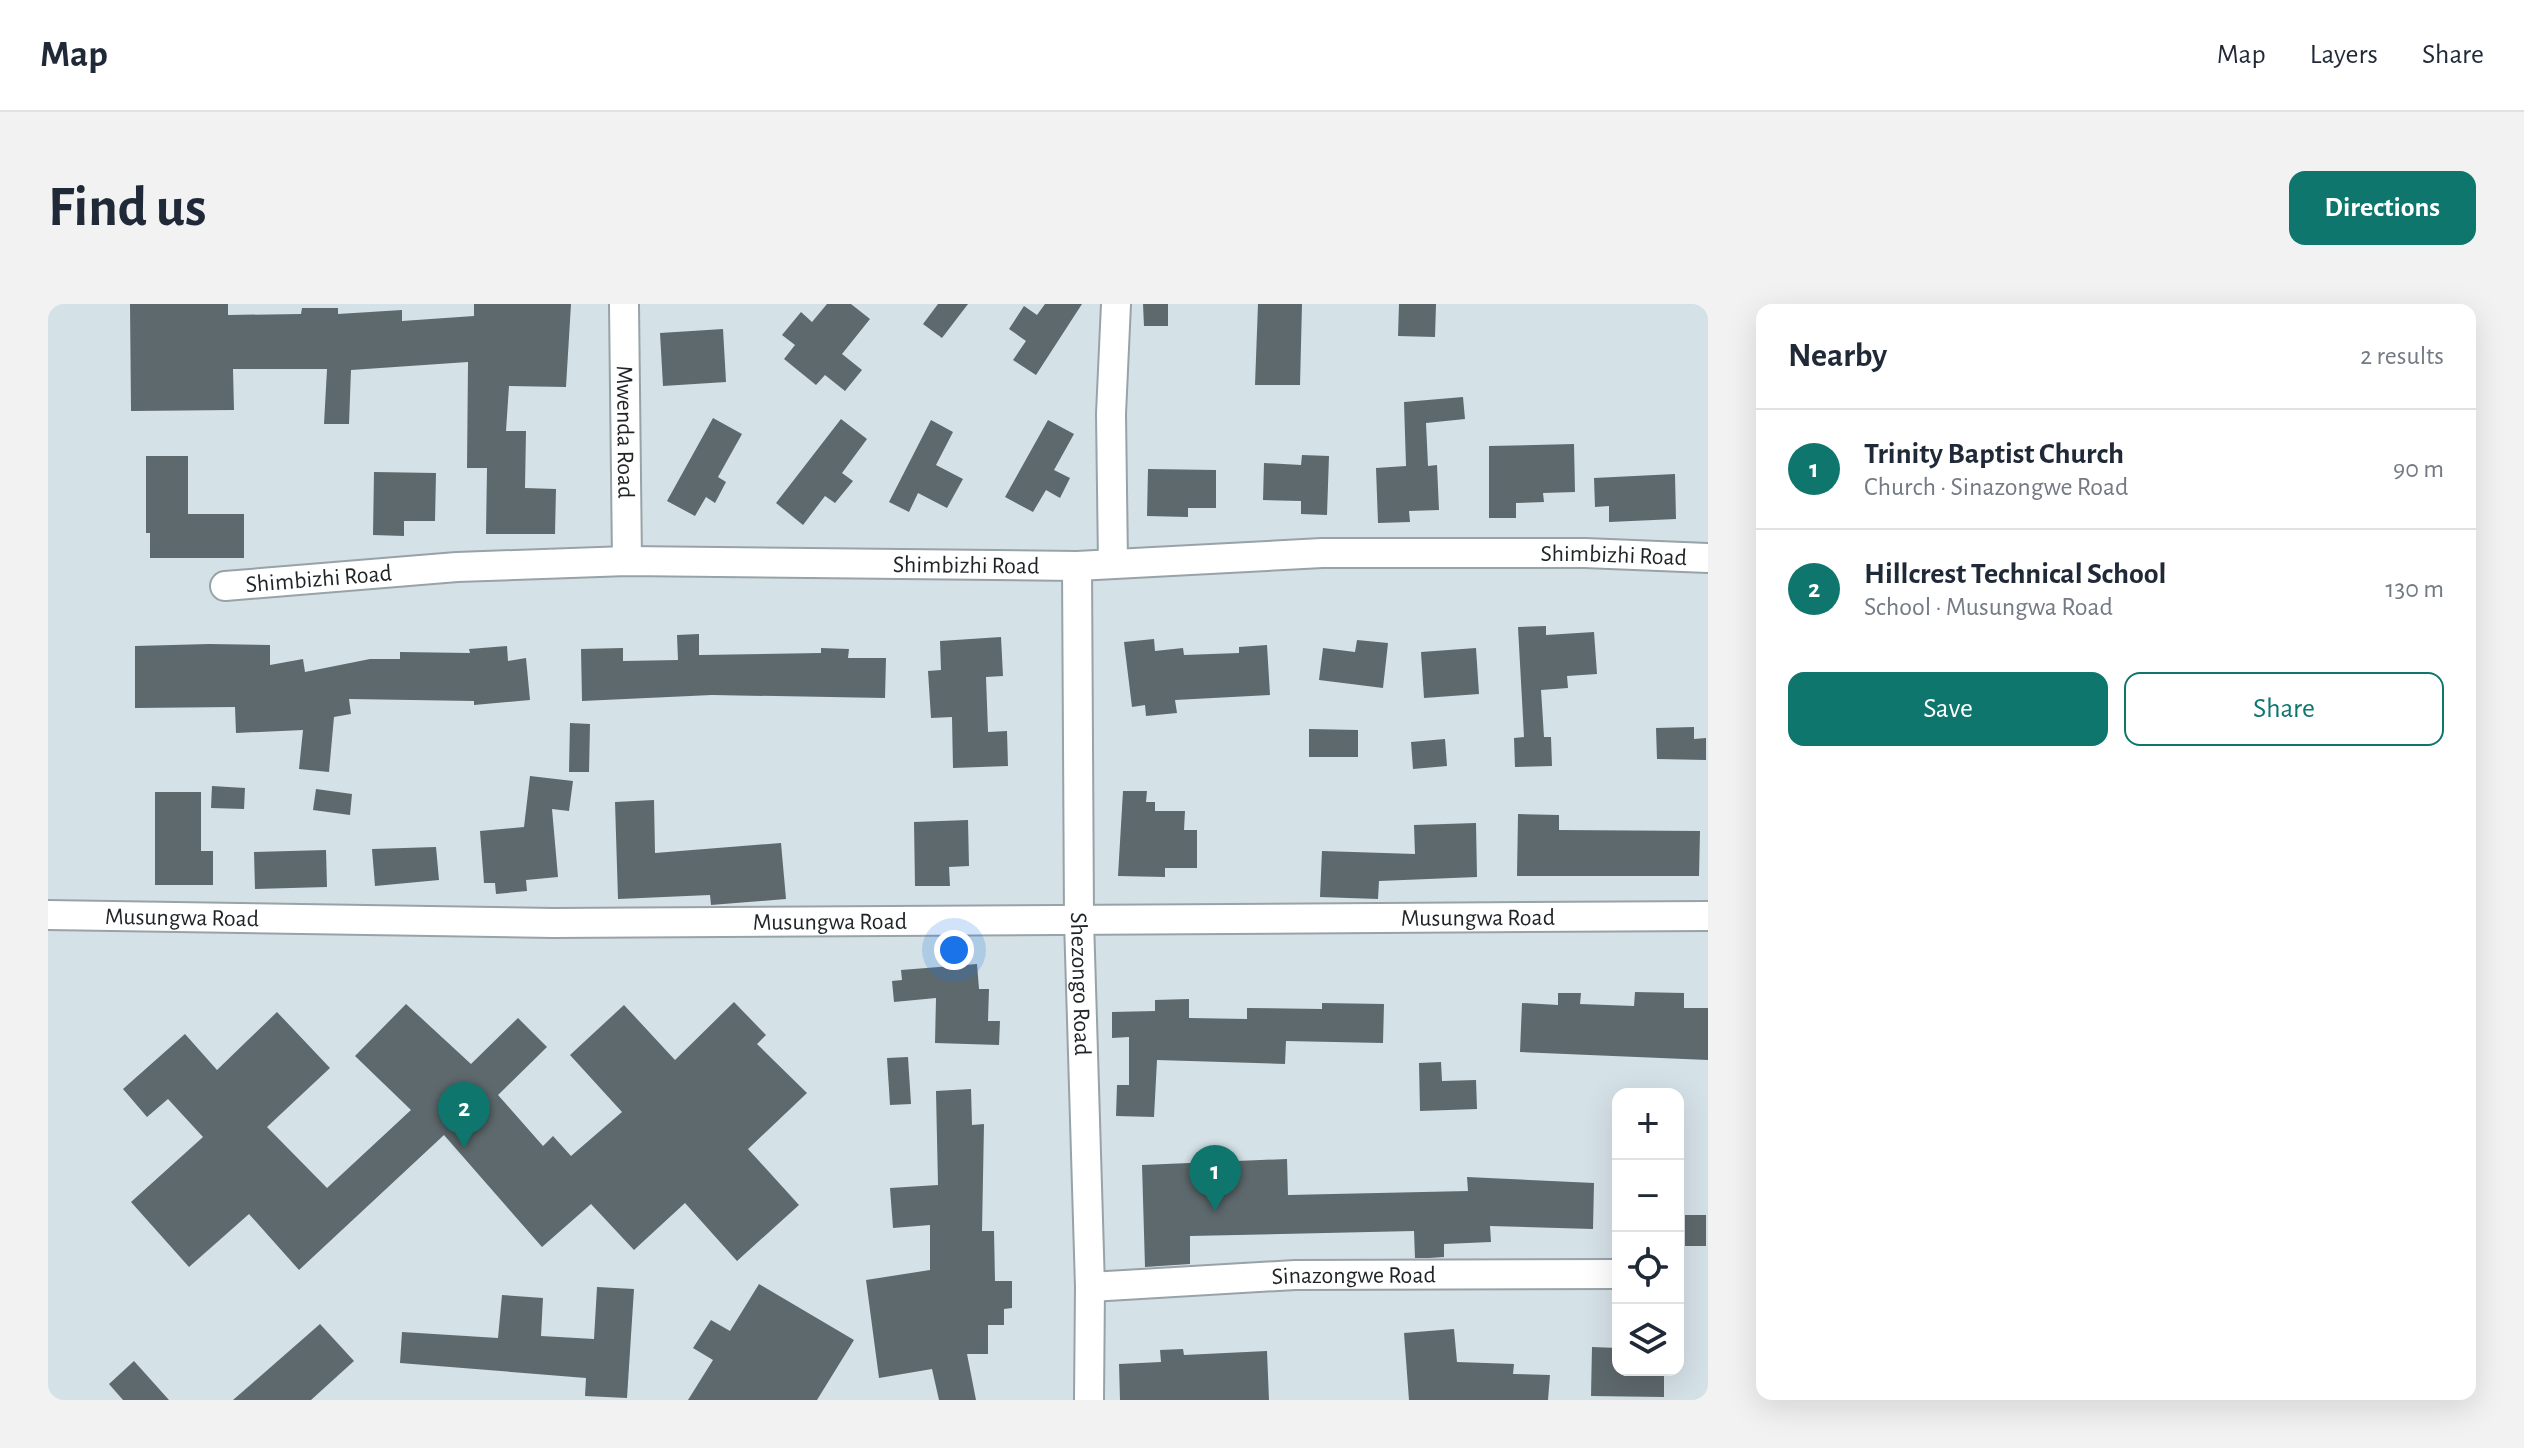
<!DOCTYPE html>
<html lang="en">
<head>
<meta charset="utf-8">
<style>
	:root { --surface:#fff; --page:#f2f2f3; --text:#1f2937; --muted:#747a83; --line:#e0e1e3; --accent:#0f766e }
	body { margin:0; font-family:"Alegreya Sans",sans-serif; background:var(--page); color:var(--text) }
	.controls { position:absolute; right:24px; bottom:24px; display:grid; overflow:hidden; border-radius:16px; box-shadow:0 8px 32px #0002 }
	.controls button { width:72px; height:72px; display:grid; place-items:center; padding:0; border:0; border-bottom:2px solid var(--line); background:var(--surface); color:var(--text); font:40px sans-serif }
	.you { position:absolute; left:906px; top:646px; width:28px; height:28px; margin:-20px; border:6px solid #fff; border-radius:50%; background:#1a73e8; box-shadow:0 0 0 12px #1a73e833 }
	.badge { display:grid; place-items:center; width:52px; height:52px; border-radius:50%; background:var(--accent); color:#fff; font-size:26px; font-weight:700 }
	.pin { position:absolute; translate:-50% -66px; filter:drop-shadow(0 2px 4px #0008) }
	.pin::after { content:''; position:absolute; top:42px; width:28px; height:24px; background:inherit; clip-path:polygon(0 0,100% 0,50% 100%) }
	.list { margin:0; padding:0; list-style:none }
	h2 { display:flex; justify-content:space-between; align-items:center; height:104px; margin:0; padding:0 32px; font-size:34px }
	h2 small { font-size:26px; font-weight:400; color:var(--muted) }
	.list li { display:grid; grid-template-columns:52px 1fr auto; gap:24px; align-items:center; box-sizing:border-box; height:120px; padding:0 32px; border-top:2px solid var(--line) }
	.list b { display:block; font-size:30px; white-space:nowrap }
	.list p { margin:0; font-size:26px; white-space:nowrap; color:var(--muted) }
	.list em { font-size:26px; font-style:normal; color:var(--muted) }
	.actions { display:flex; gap:16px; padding:24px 32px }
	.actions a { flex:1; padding:18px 0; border:2px solid var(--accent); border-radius:16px; text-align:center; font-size:28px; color:var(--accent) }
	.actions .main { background:var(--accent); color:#fff }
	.icon { flex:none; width:44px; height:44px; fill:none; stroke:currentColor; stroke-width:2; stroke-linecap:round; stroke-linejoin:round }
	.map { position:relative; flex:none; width:1660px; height:1096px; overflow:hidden; border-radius:16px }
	header { display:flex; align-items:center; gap:48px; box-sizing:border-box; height:112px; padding:0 40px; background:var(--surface); border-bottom:2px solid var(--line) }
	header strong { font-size:38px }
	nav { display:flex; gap:44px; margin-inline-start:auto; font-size:28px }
	.intro { display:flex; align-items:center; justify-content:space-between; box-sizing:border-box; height:192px; padding:0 48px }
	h1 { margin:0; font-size:56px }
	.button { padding:20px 36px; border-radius:16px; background:var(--accent); color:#fff; font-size:28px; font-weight:700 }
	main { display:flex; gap:48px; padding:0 48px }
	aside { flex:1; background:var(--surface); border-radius:16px; box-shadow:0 8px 32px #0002 }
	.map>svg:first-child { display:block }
	.building { fill:#5e696d }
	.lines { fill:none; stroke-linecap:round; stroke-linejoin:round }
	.minor-casing { stroke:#97a3a8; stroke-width:32 }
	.minor { stroke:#fff; stroke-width:28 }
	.labels { text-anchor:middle; stroke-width:8; stroke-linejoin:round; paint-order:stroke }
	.street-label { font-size:24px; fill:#1f2426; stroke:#e1eef3 }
</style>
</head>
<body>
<header>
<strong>Map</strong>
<nav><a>Map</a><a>Layers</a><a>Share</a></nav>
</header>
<div class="intro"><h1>Find us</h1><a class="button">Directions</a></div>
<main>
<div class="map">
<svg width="1660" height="1096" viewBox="0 0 1660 1096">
	<rect width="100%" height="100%" fill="#d4e1e6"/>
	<g class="building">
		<polygon points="82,0 180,0 180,11 253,10 254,4 290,4 290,10 354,6 354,17 426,12 426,0 523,0 518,83 461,82 458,127 478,127 477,184 508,185 507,230 438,230 439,164 419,164 420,58 303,66 301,120 276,120 279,65 185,65 186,106 83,107"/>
		<polygon points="779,0 803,0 822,15 794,50 814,66 797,87 777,71 768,81 736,55 747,41 734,31 753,8 764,18"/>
		<polygon points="890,0 920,0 894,34 875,20"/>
		<polygon points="997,0 1034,0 988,71 965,56 978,37 961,25 976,2 989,11"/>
		<polygon points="1095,0 1120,0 1120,22 1096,22"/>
		<polygon points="1210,0 1254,0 1252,81 1207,81"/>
		<polygon points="1351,0 1388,0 1387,33 1350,32"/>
		<polygon points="675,25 678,78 615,82 612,29"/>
		<polygon points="1415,93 1417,115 1378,119 1380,162 1389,161 1391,206 1361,207 1362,218 1330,219 1328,164 1358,162 1356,98"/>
		<polygon points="665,114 694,130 670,173 678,178 667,199 658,193 647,212 619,197"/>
		<polygon points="793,115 819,135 794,169 805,177 787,199 777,192 755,221 728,199"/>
		<polygon points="883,116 905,128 888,161 915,175 899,204 870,189 861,208 841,198"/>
		<polygon points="1000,116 1026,130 1006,166 1022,174 1012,194 998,186 985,208 957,193"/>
		<polygon points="1526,140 1527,188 1495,189 1496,198 1468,199 1468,214 1441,214 1441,142"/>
		<polygon points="1254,151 1281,152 1279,211 1253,210 1253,197 1215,196 1216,159 1253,161"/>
		<polygon points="98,152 140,152 140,210 196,210 196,254 102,254 102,229 98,229"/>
		<polygon points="1100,165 1168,166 1168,204 1140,204 1140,213 1099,212"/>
		<polygon points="326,168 388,169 387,217 356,217 356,232 325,231"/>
		<polygon points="1627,170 1628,215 1561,218 1561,202 1547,203 1546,174"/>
		<polygon points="1498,322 1498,331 1546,328 1549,370 1519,372 1520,384 1493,386 1496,433 1503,433 1504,462 1467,463 1466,434 1476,433 1470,323"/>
		<polygon points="651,330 651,351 773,349 773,344 801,345 800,354 838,354 837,394 664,391 534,397 533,345 575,344 575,357 630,356 629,331"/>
		<polygon points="953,333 955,372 938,373 940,428 959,427 960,462 905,464 904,413 883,414 880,367 893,366 892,337"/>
		<polygon points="1106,335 1107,347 1135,344 1136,351 1191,349 1191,343 1219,341 1222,391 1127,396 1129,409 1098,412 1097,401 1084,403 1076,338"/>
		<polygon points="1309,336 1340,339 1335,384 1271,376 1275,344 1307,348"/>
		<polygon points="161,340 222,341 222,361 255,355 257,368 322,355 352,355 352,348 422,349 421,345 459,342 460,357 478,354 482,396 426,401 426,397 301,395 303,410 286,413 281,468 251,465 255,426 188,429 187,403 87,404 87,342"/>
		<polygon points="1428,344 1431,390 1376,394 1373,348"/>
		<polygon points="522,419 542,420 541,468 521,468"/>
		<polygon points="1646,423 1646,435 1658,434 1658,456 1609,455 1608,424"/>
		<polygon points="1261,425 1310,426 1310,453 1261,453"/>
		<polygon points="1397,435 1399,462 1365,465 1363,438"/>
		<polygon points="482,472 525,477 521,507 504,505 510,573 478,576 479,587 448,590 447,579 436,579 432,527 476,523"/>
		<polygon points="164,482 197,484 196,505 163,504"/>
		<polygon points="268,485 304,490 302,511 265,506"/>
		<polygon points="1075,487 1099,487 1098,498 1107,498 1107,507 1137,507 1136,526 1149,526 1149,564 1117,564 1117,573 1070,572"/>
		<polygon points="107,488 153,488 153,547 165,547 165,581 107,581"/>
		<polygon points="606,496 607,549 733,539 738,595 663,601 662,591 570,595 567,498"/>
		<polygon points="1470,510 1511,511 1511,526 1652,527 1651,572 1469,572"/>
		<polygon points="920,516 921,562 901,563 902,582 867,582 866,518"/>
		<polygon points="1428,519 1429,573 1331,577 1330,595 1272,593 1274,547 1367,550 1366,521"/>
		<polygon points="388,543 391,576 327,582 324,545"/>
		<polygon points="278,546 279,583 207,585 206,548"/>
		<polygon points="929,660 931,685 941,685 940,717 952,717 951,741 887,739 888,694 846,698 844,677 854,676 853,666"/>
		<polygon points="1587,688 1636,689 1636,704 1660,704 1660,756 1472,748 1474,699 1510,701 1510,689 1533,689 1532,700 1586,702"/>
		<polygon points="1141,695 1141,714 1199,715 1199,704 1274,705 1274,699 1336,700 1335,739 1238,737 1237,760 1109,756 1106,813 1068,812 1069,781 1081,781 1081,733 1064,734 1064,708 1107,707 1107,696"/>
		<polygon points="686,698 718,731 709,740 759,789 700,845 751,901 689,957 637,899 586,946 543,900 494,943 396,831 251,966 201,910 141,963 83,898 155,833 120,795 99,813 75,785 137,730 169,766 229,708 282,764 219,823 279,884 363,806 307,752 358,700 423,760 470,714 499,743 450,791 495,842 505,832 523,852 574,808 522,751 576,701 627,756"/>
		<polygon points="860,753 863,800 842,801 839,754"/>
		<polygon points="1393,758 1394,777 1428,776 1429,805 1372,807 1371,759"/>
		<polygon points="923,785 924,821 936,820 934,927 946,927 947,977 964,977 964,1004 956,1005 956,1021 940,1021 940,1050 919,1050 928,1096 891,1096 884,1065 831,1074 818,976 882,966 882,921 845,924 842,884 890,881 888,787"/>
		<polygon points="1239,855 1240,891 1420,887 1419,873 1546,879 1545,925 1442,922 1443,938 1396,940 1396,953 1381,954 1367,954 1366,927 1142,932 1142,960 1097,963 1094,861"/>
		<rect x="1637" y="911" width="21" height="31"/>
		<polygon points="711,980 806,1036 769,1096 640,1096 665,1056 645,1044 663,1016 682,1027"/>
		<polygon points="549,983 586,985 579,1094 537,1092 538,1074 352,1059 354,1028 450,1034 454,991 495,994 493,1032 546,1035"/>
		<polygon points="272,1020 306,1057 263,1096 185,1096"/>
		<polygon points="1406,1025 1409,1058 1466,1060 1465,1070 1502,1071 1500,1096 1361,1096 1356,1029"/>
		<polygon points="1544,1043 1570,1044 1570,1066 1616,1066 1616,1093 1543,1092"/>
		<polygon points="1135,1045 1136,1051 1219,1047 1221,1096 1072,1096 1071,1060 1113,1058 1112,1046"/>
		<polygon points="86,1057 121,1096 75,1096 61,1080"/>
	</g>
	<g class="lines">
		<g class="minor-casing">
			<g id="minor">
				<path id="s1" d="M576 0 579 257"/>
				<polyline points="1065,259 1063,110 1068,0"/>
				<path id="s2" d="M1029 262 1031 616 1042 983 1041 1096"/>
				<path id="s3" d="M177 282 409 263 579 257 1029 262 1274 249H1537L1660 254"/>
				<path id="s4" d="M0 611 505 619 1660 612"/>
				<path id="s5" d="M1042 983 1247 971 1570 970"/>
			</g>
		</g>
		<use href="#minor" class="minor"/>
	</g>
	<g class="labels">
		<g class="street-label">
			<text dy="8" stroke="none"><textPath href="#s1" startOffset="128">Mwenda Road</textPath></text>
			<text dy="8" stroke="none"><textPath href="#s3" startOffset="1390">Shimbizhi Road</textPath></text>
			<text dy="8" stroke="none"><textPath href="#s3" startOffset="742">Shimbizhi Road</textPath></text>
			<text dy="8" stroke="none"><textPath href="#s3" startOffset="94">Shimbizhi Road</textPath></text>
			<text dy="8" stroke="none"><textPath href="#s4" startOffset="134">Musungwa Road</textPath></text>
			<text dy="8" stroke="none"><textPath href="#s4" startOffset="1430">Musungwa Road</textPath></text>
			<text dy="8" stroke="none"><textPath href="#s4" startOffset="782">Musungwa Road</textPath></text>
			<text dy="8" stroke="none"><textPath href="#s2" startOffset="418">Shezongo Road</textPath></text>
			<text dy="8" stroke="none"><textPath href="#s5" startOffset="264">Sinazongwe Road</textPath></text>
		</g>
	</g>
</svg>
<div class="controls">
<button>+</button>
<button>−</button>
<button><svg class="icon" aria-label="locate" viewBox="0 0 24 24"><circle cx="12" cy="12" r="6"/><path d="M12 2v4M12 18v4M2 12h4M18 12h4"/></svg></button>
<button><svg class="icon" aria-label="layers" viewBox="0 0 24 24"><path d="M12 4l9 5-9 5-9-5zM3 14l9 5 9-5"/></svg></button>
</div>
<div class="you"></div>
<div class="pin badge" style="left:1167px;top:907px">1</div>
<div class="pin badge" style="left:416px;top:844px">2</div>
</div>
<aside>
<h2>Nearby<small>2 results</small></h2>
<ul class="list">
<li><span class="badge">1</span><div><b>Trinity Baptist Church</b><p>Church · Sinazongwe Road</p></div><em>90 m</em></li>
<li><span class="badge">2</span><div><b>Hillcrest Technical School</b><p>School · Musungwa Road</p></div><em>130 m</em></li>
</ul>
<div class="actions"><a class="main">Save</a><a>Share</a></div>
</aside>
</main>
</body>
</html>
